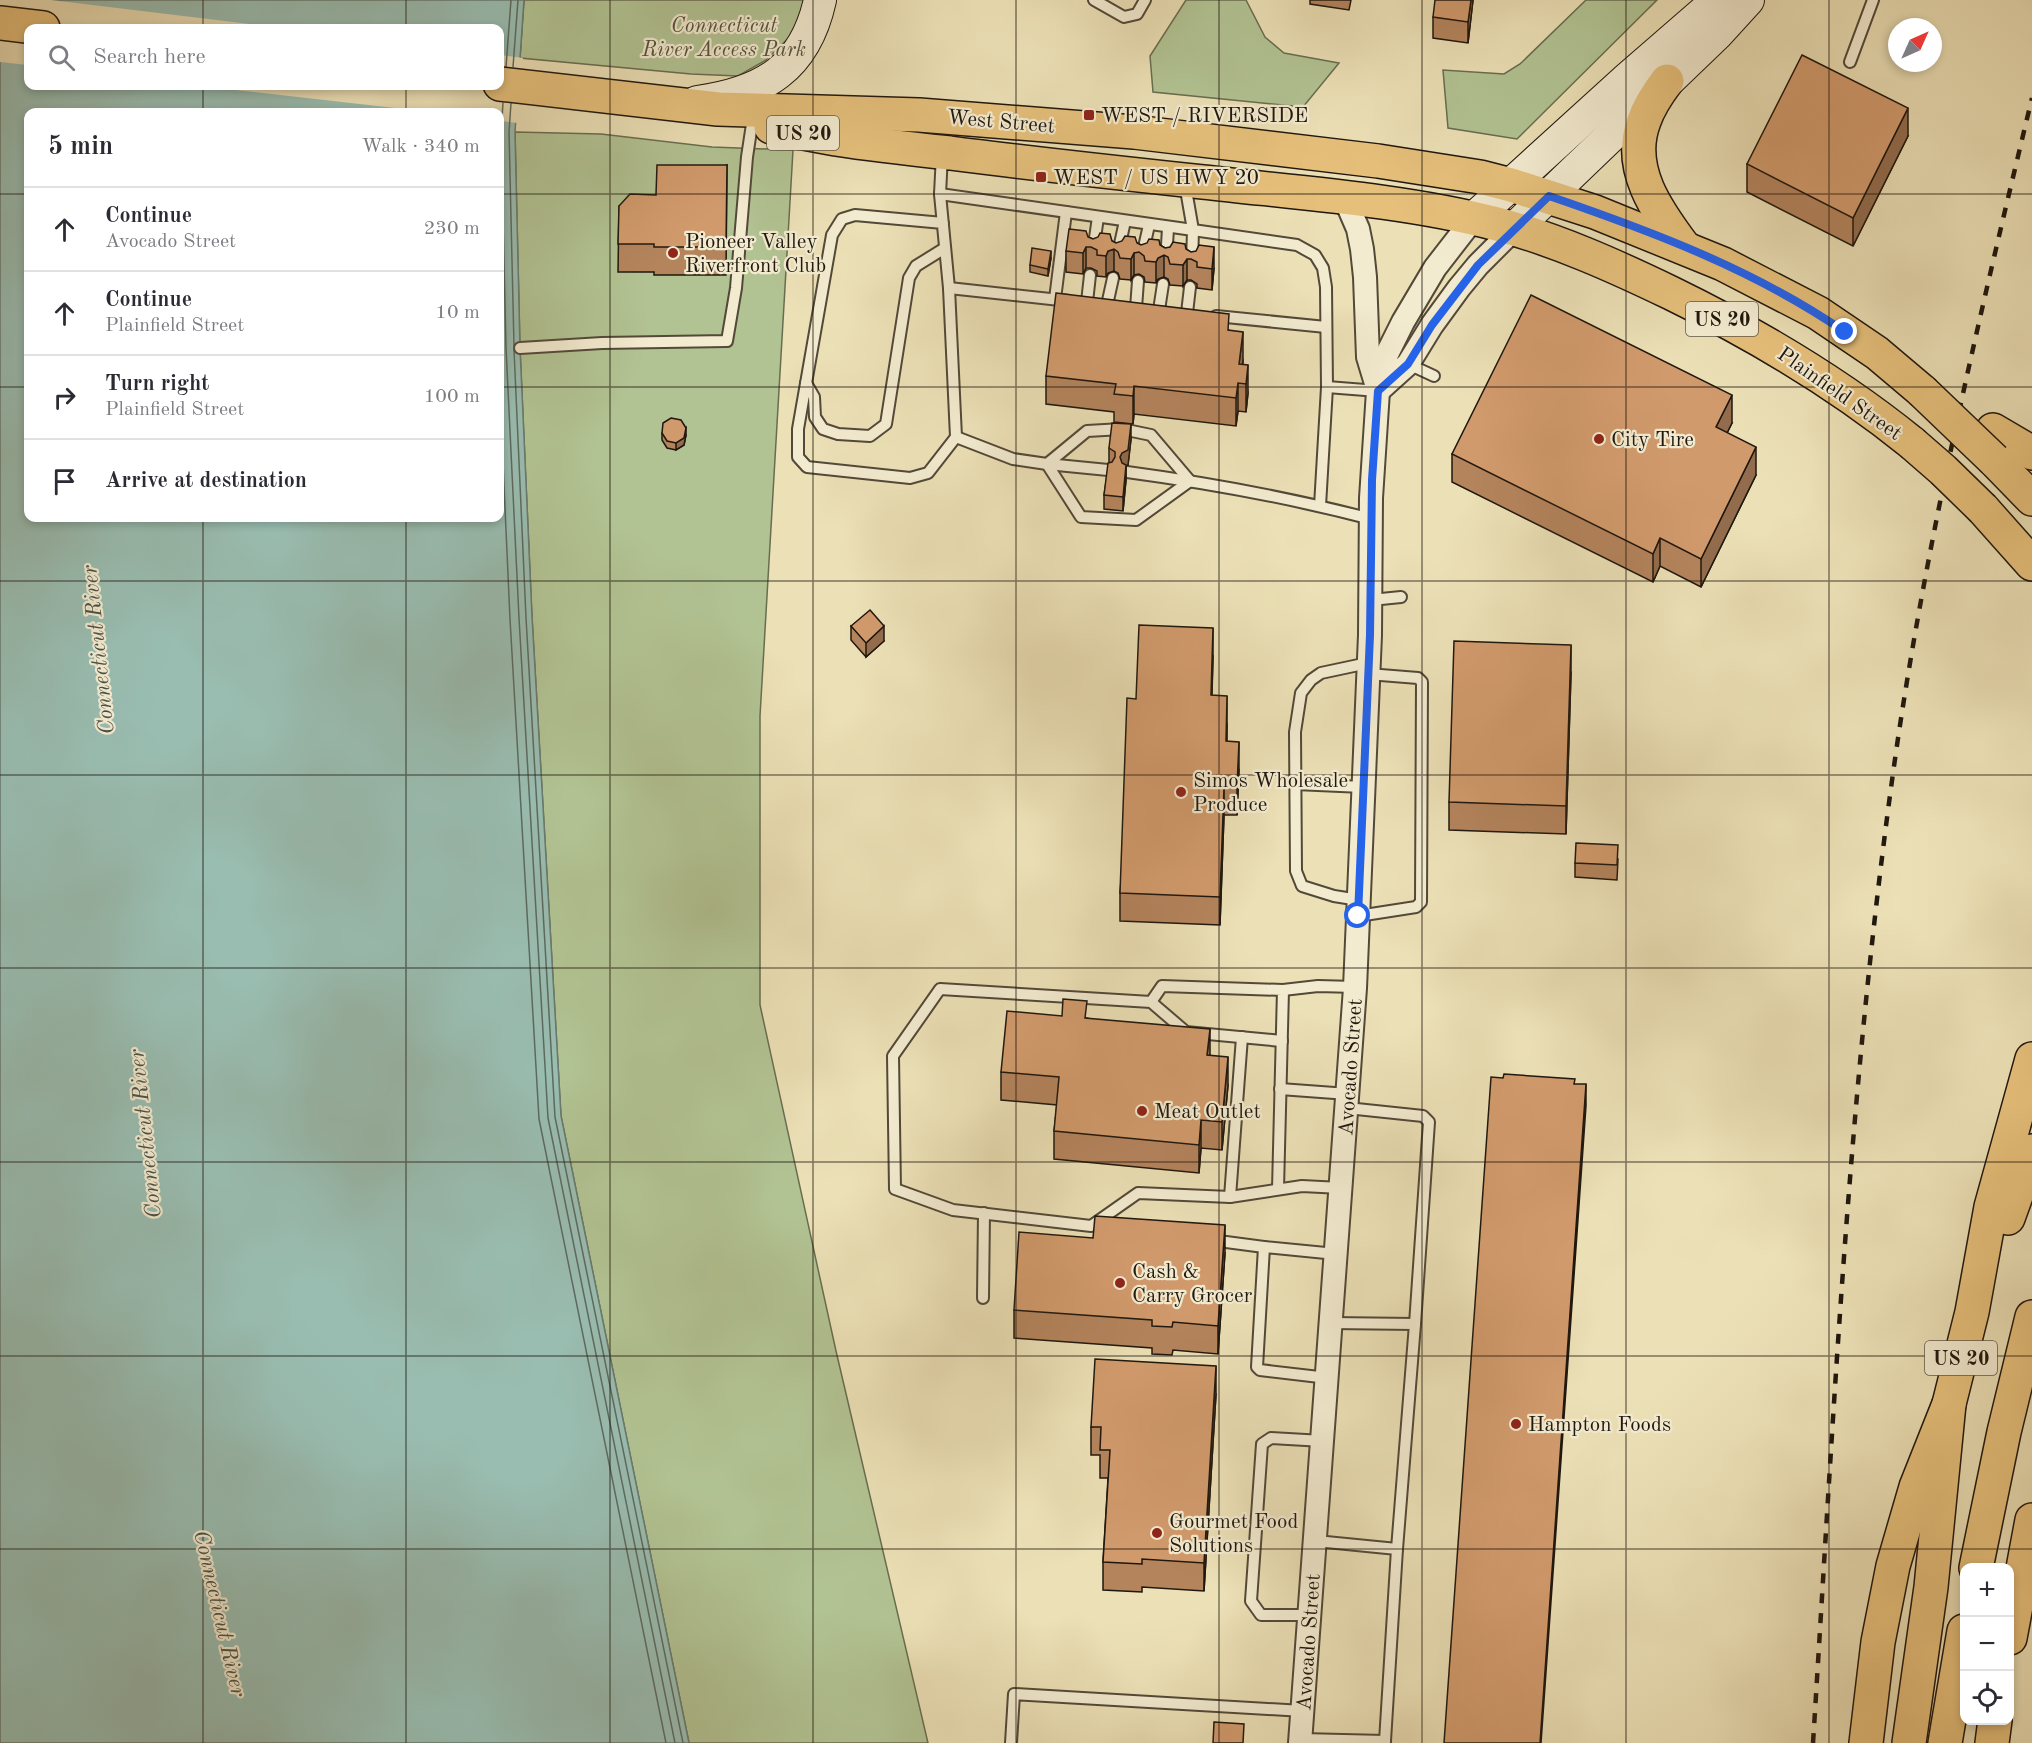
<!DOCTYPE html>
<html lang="en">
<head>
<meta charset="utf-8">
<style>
	:root { --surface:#fff; --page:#f7f7f7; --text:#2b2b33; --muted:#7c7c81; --line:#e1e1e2 }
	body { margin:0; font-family:"Old Standard TT",serif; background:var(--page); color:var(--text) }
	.controls { position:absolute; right:18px; bottom:18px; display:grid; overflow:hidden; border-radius:12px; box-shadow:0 3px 9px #0003 }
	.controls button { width:54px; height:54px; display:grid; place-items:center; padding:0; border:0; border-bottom:2px solid var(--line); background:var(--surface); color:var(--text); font:30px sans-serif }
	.compass { position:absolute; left:1888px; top:18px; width:54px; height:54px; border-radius:50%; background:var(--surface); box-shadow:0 3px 9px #0003; rotate:45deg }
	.stop { position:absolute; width:18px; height:18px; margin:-14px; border:4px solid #2563eb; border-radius:50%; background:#fff }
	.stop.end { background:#2563eb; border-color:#fff; box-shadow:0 2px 6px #0008 }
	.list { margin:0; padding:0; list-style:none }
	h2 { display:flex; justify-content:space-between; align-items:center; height:78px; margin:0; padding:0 24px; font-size:26px }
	h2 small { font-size:20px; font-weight:400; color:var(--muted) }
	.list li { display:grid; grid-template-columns:39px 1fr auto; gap:18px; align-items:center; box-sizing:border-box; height:84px; padding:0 24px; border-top:2px solid var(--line) }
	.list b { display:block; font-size:22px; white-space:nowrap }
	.list p { margin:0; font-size:20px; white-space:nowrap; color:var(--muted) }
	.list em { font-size:20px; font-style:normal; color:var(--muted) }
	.icon { flex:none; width:33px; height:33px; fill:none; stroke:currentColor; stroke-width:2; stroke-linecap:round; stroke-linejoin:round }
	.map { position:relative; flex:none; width:2032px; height:1743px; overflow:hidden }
	.search { position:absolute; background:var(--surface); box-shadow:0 3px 9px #0003; left:24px; top:24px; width:480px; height:66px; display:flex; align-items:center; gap:15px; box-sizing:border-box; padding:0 21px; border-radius:12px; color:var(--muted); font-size:22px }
	.panel { position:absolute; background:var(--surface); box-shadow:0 3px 9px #0003; left:24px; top:108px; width:480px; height:414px; border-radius:12px }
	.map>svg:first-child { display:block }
	.green { fill:#b2c393; stroke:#686d50; stroke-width:1.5 }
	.water { fill:#99bdb1; stroke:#687b70; stroke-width:1.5; fill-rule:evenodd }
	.pier { fill:#ece0b6 }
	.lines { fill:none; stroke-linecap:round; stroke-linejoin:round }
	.shore { stroke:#5c6a60; stroke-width:1.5 }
	.lane-casing { stroke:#524938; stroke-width:14 }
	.street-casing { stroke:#524938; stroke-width:26 }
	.secondary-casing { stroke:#1f170e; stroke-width:34 }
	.primary-casing { stroke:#1f170e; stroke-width:36 }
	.highway-casing { stroke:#1f170e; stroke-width:36 }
	.lane { stroke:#f3ebd0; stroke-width:10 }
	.street { stroke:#f3ebd0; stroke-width:22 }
	.secondary { stroke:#f3ebd0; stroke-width:32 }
	.primary { stroke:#e6c07b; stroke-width:33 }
	.highway { stroke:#e6c07b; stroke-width:33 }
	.rail { stroke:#1f170e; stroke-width:4.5; stroke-dasharray:10 10; stroke-linecap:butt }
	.primary-bridge-casing { stroke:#1f170e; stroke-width:36; stroke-linecap:butt }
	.primary-bridge { stroke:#e6c07b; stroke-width:33 }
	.wall { fill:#b4845d; stroke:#1f170e; stroke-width:1.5 }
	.shaded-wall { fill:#926c4c; stroke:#1f170e; stroke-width:1.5 }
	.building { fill:#d19a6c; stroke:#1f170e; stroke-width:1.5 }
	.route { stroke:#2563eb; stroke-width:8 }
	.grid { fill:none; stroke:#1f170e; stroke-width:1.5; stroke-opacity:0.55 }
	.poi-dot { fill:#8f2418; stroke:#f3ebd0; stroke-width:2 }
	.labels { text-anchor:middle; stroke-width:4.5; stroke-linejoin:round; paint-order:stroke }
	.shield { fill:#f3ebd0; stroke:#5f5748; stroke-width:1.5 }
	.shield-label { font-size:20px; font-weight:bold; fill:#1f170e }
	.park-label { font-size:21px; font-style:italic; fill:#52533d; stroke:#f3ebd0 }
	.poi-label { font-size:21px; fill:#1f170e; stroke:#f3ebd0; text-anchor:start }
	.street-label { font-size:21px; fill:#1f170e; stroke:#f3ebd0 }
	.water-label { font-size:22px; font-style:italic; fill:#4a5147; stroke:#f3ebd0 }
</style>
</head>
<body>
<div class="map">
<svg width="2032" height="1743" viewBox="0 0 2032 1743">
	<rect width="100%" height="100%" fill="#ece0b6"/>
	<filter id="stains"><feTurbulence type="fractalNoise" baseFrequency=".00333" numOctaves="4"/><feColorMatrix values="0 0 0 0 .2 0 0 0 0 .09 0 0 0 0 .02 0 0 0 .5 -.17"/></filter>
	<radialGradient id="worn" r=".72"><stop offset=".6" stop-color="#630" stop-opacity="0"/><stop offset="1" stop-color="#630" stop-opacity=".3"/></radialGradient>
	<g class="green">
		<polygon points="524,0 806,0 801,26 766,60 738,76 691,74 520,58"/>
		<polygon points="1186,0 1246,0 1265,37 1284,53 1339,63 1303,107 1153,92 1150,56"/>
		<polygon points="1586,0 1657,0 1517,139 1448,128 1443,70 1504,74 1520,64"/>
		<polygon points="515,132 601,134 712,147 793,150 760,716 760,1005 836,1351 928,1743 689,1743 561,1116 532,617 520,348"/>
	</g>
	<path class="water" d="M0 0H524L515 132 520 348 532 617 561 1116 689 1743H0ZM28 28H500V86H28ZM28 112H500V518H28Z"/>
	<g class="pier">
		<polygon points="0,0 51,0 282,28 28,28 28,65 0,62"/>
		<polygon points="500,55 523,58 518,123 500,121 500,112 430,112 200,86 500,86"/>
	</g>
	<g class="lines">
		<g class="shore">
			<polyline points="506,67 511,0"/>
			<polyline points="513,67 518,0"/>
			<polyline points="503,103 501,133 506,348 519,618 548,1118 675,1743"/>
			<polyline points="511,103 509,132 514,346"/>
			<polyline points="514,350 526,618 555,1117 683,1743"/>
			<polyline points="500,397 510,619 539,1119 666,1743"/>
		</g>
		<g class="lane-casing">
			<g id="lane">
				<polyline points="1094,0 1124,17 1137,14 1145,0"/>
				<polyline points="1850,62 1873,0"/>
				<polyline points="942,155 940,194 949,288 956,437 928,473 910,478 807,467 798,457 798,429 832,235 842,219 855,215 943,223"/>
				<polyline points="1185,184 1193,230 1297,245 1315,255 1323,268 1326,287 1327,387 1320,506"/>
				<polyline points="940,194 1193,230 1192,265"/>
				<polyline points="1093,252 1098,217"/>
				<polyline points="1118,253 1125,221"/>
				<polyline points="1142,256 1149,225"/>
				<polyline points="1166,262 1168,228"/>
				<polyline points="949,288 1069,301"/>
				<polyline points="1055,299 1066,212"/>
				<polyline points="1087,302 1090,275"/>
				<polyline points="1107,305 1113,278"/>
				<polyline points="1136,308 1138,281"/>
				<polyline points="1159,310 1163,284"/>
				<polyline points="1187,313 1190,287"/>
				<polyline points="1216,316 1326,327"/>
				<polyline points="520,348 602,343 727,341 736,288 747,157 752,124"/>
				<polyline points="1406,363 1434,376"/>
				<polyline points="806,383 814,397 815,417 823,429 838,434 870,436 886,424 909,278 916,266 945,248"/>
				<polyline points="1327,387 1378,391"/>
				<polyline points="956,437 1013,459 1047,464 1108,470"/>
				<polyline points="1047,464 1081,517 1136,520 1190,481"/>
				<polyline points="1047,464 1087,431 1122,429 1151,435 1190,481"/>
				<path d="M1127 472C1209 483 1291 498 1371 519"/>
				<polyline points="1371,600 1401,597"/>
				<polyline points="1295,784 1363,787"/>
				<polyline points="1359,900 1334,896 1302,886 1296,871 1295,732 1301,693 1311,680 1321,673 1368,663"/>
				<polyline points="1358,916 1416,907 1421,902 1422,682 1418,678 1368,674"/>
				<polyline points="1283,990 1318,986 1355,987"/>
				<polyline points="1151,1002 1162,986 1283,990 1278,1189"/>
				<polyline points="1282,1041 1186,1032 1151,1002 940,989 893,1056 895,1189 953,1210 1091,1226 1138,1193 1230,1197 1302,1186 1341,1188"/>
				<polyline points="1280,1089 1348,1094"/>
				<polyline points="1230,1197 1242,1037"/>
				<polyline points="1211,1240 1264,1247"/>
				<polyline points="983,1298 984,1213"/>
				<polyline points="1331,1323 1415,1324 1429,1122 1423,1116 1347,1108"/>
				<polyline points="1328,1378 1260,1370 1257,1367 1264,1247 1336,1254"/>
				<polyline points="1316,1541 1397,1549 1415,1324"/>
				<polyline points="1310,1615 1261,1615 1251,1601 1262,1444 1271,1438 1323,1441"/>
				<polyline points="1301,1739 1385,1741 1384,1743"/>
				<polyline points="1385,1741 1397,1549"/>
				<polyline points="1011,1743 1014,1694 1303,1711"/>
			</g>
		</g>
		<g class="street-casing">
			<g id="street">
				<polyline points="1345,199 1358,229 1362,249 1365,277 1368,357 1378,390"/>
				<polyline points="1378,391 1408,364 1432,325 1459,288 1478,265 1514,229"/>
				<polyline points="1300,1743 1355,988 1370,635 1371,498 1378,391 1387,354 1403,322 1435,268 1473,219"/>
			</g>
		</g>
		<g class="secondary-casing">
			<g id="secondary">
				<path d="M697 102C764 93 805 68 820 0"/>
				<polyline points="1473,219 1628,78 1718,0"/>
				<polyline points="1514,229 1717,34 1748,0"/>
			</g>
		</g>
		<g class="primary-casing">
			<g id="primary">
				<polyline points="0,23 43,28"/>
				<path d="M1667 81C1658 93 1649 106 1644 121 1626 168 1657 211 1684 247"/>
				<polyline points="500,84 718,109 919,115 1134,132 1378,161 1480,177 1511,185 1595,212 1723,264 1818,313 1877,353 1922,391"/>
				<path d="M771 127C792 131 814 135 836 139 874 145 912 149 950 153 1035 164 1119 173 1203 182 1299 193 1404 200 1497 224 1557 240 1615 266 1671 293 1757 335 1838 383 1912 443"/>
				<polyline points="1993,430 2032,453"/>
				<polyline points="1994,460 2032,499"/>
				<polyline points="1983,509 2032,564"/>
				<polyline points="2008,1218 2032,1151"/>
				<polyline points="1866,1743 1878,1642 1893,1566 1916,1487 1949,1404 1972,1312 1991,1207 2032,1059"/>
			</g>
		</g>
		<g class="highway-casing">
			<g id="highway">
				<polyline points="1976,1568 2004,1432 2032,1317"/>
				<polyline points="2010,1638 2032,1520"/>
				<polyline points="1909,1743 1931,1587 1949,1404"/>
				<polyline points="1945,1743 1964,1631"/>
				<polyline points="1992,1743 1995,1720"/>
			</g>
		</g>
		<use href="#lane" class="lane"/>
		<use href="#street" class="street"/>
		<use href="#secondary" class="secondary"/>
		<use href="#primary" class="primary"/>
		<use href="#highway" class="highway"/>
		<path class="rail" d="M1813 1743C1834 1412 1849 1081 1896 752 1928 532 1980 314 2032 98"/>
		<g class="primary-bridge-casing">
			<g id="primary-bridge">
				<polyline points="1922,391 1994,460"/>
				<polyline points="1912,443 1943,470 1983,509"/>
			</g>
		</g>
		<use href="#primary-bridge" class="primary-bridge"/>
	</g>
	<g class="wall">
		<polygon points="1310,0 1351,0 1349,10 1310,4"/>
		<polygon points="1473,0 1468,43 1433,38 1433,17"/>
		<polygon points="1908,136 1853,246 1747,192 1747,164"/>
		<polygon points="727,165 726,275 654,275 654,272 618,272 619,206 656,195"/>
		<polygon points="1088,237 1093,239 1112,241 1116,243 1137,243 1141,245 1160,245 1165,248 1186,249 1214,268 1212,290 1197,288 1197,284 1191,280 1187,280 1183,286 1170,285 1168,279 1164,277 1158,279 1156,283 1145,282 1144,277 1139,274 1134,275 1131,280 1120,279 1118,273 1114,271 1108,273 1106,277 1097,276 1097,271 1091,268 1086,268 1083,274 1066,272 1066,251"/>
		<polygon points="1051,258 1048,276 1030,272 1030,265"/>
		<polygon points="1229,330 1243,360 1243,364 1248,393 1246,412 1238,411 1236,426 1134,414 1133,424 1114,422 1114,412 1046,404 1046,376"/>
		<polygon points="1732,423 1727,433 1756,475 1701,587 1660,566 1653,582 1452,482 1452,454"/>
		<polygon points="662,433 686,435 684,445 676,450 667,448 662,440"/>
		<polygon points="1131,439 1128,465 1126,465 1126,480 1123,511 1104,509 1104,495 1109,463 1109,448"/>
		<polygon points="851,626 884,641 866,657 851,640"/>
		<polygon points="1213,656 1212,695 1227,724 1227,741 1239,770 1237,815 1224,815 1220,925 1120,921 1120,893 1136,699"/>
		<polygon points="1571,673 1566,834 1449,830 1449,802"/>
		<polygon points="1618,859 1617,880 1575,877 1575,863"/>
		<polygon points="1062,1016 1087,1018 1210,1055 1228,1085 1222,1150 1201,1148 1199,1173 1054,1159 1054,1131 1057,1105 1001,1100 1001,1072"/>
		<polygon points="1225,1253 1218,1354 1173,1350 1172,1355 1152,1354 1152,1348 1014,1338 1014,1310"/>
		<polygon points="1216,1394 1204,1591 1142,1587 1142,1592 1103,1590 1103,1562 1108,1478 1100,1478 1100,1455 1091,1455 1091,1427"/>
	</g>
	<g class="shaded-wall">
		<polygon points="1471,0 1473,0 1468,43 1468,22"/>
		<polygon points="1908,108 1908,136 1853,246 1853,218"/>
		<polygon points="1086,247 1086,268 1083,274 1083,253"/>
		<polygon points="1214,247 1214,268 1212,290 1212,269"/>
		<polygon points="1114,249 1114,271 1108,273 1106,277 1106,256 1108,251"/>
		<polygon points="1051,251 1051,258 1048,276 1048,269"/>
		<polygon points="1134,253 1134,275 1131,280 1131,259"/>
		<polygon points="1164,255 1164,277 1158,279 1156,283 1156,262 1158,258"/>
		<polygon points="1187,259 1187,280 1183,286 1183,265"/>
		<polygon points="1243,332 1243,360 1240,383 1239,364"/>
		<polygon points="1248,365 1248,393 1246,412 1246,384"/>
		<polygon points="1238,383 1238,411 1236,426 1236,398"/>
		<polygon points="1134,386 1134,414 1133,424 1133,396"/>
		<polygon points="1732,395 1732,423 1716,455 1716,427"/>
		<polygon points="1131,424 1131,439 1128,465 1122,467 1120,457"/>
		<polygon points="686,428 686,435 684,445 676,450 676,443"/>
		<polygon points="1756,447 1756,475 1701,587 1701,559"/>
		<polygon points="1126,465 1126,480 1123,511 1123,497"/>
		<polygon points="1660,538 1660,566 1653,582 1653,554"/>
		<polygon points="884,626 884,641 866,657 866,643"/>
		<polygon points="1213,628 1213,656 1211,723 1211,695"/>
		<polygon points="1571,645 1571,673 1566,834 1566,806"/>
		<polygon points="1227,696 1227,724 1226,769 1226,741"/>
		<polygon points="1239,742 1239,770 1237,815 1237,787"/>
		<polygon points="1224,787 1224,815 1220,925 1220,897"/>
		<polygon points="1210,1029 1210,1057 1207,1055"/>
		<polygon points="1228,1057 1228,1085 1222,1150 1222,1122"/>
		<polygon points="1586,1084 1586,1106 1541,1743 1540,1743"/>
		<polygon points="1201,1120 1201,1148 1199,1173 1199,1145"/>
		<polygon points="1225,1225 1225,1253 1218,1354 1218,1326"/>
		<polygon points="1216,1366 1216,1394 1204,1591 1204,1563"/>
	</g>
	<g class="building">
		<polygon points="1435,0 1471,0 1468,22 1433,17"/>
		<polygon points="1802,55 1908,108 1853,218 1747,164"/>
		<polygon points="657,165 727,165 726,247 654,247 654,244 618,244 619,206 630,194 656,195"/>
		<polygon points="1069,229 1086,231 1088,237 1093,239 1098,237 1100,233 1110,234 1112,241 1116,243 1122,241 1125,236 1135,237 1137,243 1141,245 1147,243 1149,239 1159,240 1160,245 1165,248 1170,247 1173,242 1185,244 1186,249 1191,252 1196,251 1199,245 1214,247 1212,269 1197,267 1197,262 1191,259 1187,259 1183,265 1170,264 1168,257 1164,255 1158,258 1156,262 1145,261 1144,256 1139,252 1134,253 1131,259 1120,258 1118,252 1114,249 1108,251 1106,256 1097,255 1097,250 1091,247 1086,247 1083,253 1066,251"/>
		<polygon points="1032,248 1051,251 1048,269 1030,265"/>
		<polygon points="1056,293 1229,314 1228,330 1243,332 1239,364 1248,365 1246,384 1238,383 1236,398 1134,386 1133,396 1114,394 1116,384 1046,376"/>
		<polygon points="1531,295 1732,395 1716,427 1756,447 1701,559 1660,538 1653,554 1452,454"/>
		<polygon points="671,418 681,420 686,428 684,438 676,443 667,441 662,433 663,423"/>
		<polygon points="1112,423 1131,424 1128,450 1122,453 1120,457 1122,463 1126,465 1123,497 1104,495 1108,463 1112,462 1115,457 1115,452 1109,448"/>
		<polygon points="870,610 884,626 866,643 851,626"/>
		<polygon points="1139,625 1213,628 1211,695 1227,696 1226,741 1239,742 1237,787 1224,787 1220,897 1120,893 1127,698 1136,699"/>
		<polygon points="1454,641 1571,645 1566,806 1449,802"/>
		<polygon points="1576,843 1618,845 1617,865 1575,863"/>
		<polygon points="1063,999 1087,1001 1085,1018 1210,1029 1207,1055 1228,1057 1222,1122 1201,1120 1199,1145 1054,1131 1059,1077 1001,1072 1007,1011 1062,1016"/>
		<polygon points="1504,1074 1575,1079 1574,1084 1586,1084 1540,1743 1444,1743 1491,1077 1503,1078"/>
		<polygon points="1095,1216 1225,1225 1218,1326 1173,1322 1172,1327 1152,1326 1152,1320 1014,1310 1019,1232 1093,1238"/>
		<polygon points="1095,1359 1216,1366 1204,1563 1142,1559 1142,1564 1103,1562 1110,1450 1100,1450 1101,1427 1091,1427"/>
		<polygon points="1214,1722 1244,1724 1243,1743 1213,1743"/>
	</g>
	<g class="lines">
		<path class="route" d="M1358 916 1370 635 1372 480 1378 391 1408 364 1432 325 1478 265 1549 196C1651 231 1755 270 1845 332"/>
	</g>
	<path class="grid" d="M203 0V28M406 0V28M610 0V1743M813 0V1743M1016 0V1743M1219 0V1743M1422 0V1743M1626 0V1743M1829 0V1743M203 86V112M406 86V112M0 194H28M500 194H2032M0 387H28M500 387H2032M203 518V1743M406 518V1743M0 581H2032M0 775H2032M0 968H2032M0 1162H2032M0 1356H2032M0 1549H2032"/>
	<g class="poi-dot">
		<rect x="1083" y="109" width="12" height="12" rx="3"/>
		<rect x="1035" y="171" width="12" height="12" rx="3"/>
		<circle cx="673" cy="253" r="6"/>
		<circle cx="1599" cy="439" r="6"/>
		<circle cx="1181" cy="792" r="6"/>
		<circle cx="1142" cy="1111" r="6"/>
		<circle cx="1120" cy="1283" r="6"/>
		<circle cx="1516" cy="1424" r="6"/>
		<circle cx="1157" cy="1533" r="6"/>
	</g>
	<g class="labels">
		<g class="shield">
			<rect x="767" y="116" width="72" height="34" rx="4.5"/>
			<rect x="1686" y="302" width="72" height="34" rx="4.5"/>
			<rect x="1925" y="1341" width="72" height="34" rx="4.5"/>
		</g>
		<g class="shield-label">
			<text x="803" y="140">US 20</text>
			<text x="1722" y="326">US 20</text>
			<text x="1961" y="1365">US 20</text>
		</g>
		<g class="park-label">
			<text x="724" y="32">Connecticut<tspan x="724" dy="24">River Access Park</tspan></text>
		</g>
		<g class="poi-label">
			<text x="1101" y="122">WEST / RIVERSIDE</text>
			<text x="1053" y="184">WEST / US HWY 20</text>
			<text x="685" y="248">Pioneer Valley<tspan x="685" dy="24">Riverfront Club</tspan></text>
			<text x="1611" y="446">City Tire</text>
			<text x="1193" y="787">Simos Wholesale<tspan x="1193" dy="24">Produce</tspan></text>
			<text x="1154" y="1118">Meat Outlet</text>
			<text x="1132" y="1278">Cash &amp;<tspan x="1132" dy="24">Carry Grocer</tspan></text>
			<text x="1528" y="1431">Hampton Foods</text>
			<text x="1169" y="1528">Gourmet Food<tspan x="1169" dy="24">Solutions</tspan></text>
		</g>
		<g class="street-label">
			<text transform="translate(1001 121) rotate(5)" y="7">West Street</text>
			<text transform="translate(1840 393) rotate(35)" y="7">Plainfield Street</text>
			<text transform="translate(1350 1067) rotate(-86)" y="7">Avocado Street</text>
			<text transform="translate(1308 1642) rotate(-86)" y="7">Avocado Street</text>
		</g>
		<g class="water-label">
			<text transform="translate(97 650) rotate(-96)" y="8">Connecticut River</text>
			<text transform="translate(144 1134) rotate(-96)" y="8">Connecticut River</text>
			<text transform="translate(221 1613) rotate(77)" y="8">Connecticut River</text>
		</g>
	</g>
	<rect width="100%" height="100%" filter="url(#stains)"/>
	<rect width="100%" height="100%" fill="url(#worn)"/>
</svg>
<div class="controls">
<button>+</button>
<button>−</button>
<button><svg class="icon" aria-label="locate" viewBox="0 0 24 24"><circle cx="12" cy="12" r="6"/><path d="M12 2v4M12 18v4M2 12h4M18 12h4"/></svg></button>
</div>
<svg class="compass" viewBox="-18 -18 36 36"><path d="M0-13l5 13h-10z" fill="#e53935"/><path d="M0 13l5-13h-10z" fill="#7c7c81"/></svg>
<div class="stop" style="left:1358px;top:916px"></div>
<div class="stop end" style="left:1845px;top:332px"></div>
<div class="search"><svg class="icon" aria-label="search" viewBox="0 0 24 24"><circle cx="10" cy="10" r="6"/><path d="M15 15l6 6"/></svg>Search here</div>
<section class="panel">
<h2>5 min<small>Walk · 340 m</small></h2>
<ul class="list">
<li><svg class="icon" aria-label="ahead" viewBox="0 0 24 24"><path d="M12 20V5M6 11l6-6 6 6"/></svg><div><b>Continue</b><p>Avocado Street</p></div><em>230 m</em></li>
<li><svg class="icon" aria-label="ahead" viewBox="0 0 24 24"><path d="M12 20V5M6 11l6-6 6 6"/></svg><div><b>Continue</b><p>Plainfield Street</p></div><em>10 m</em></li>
<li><svg class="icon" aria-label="right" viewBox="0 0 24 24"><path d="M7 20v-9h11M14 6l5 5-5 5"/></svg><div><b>Turn right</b><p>Plainfield Street</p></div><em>100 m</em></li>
<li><svg class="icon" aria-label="arrive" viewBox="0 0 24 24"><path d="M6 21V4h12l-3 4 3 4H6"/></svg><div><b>Arrive at destination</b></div></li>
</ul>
</section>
</div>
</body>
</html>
